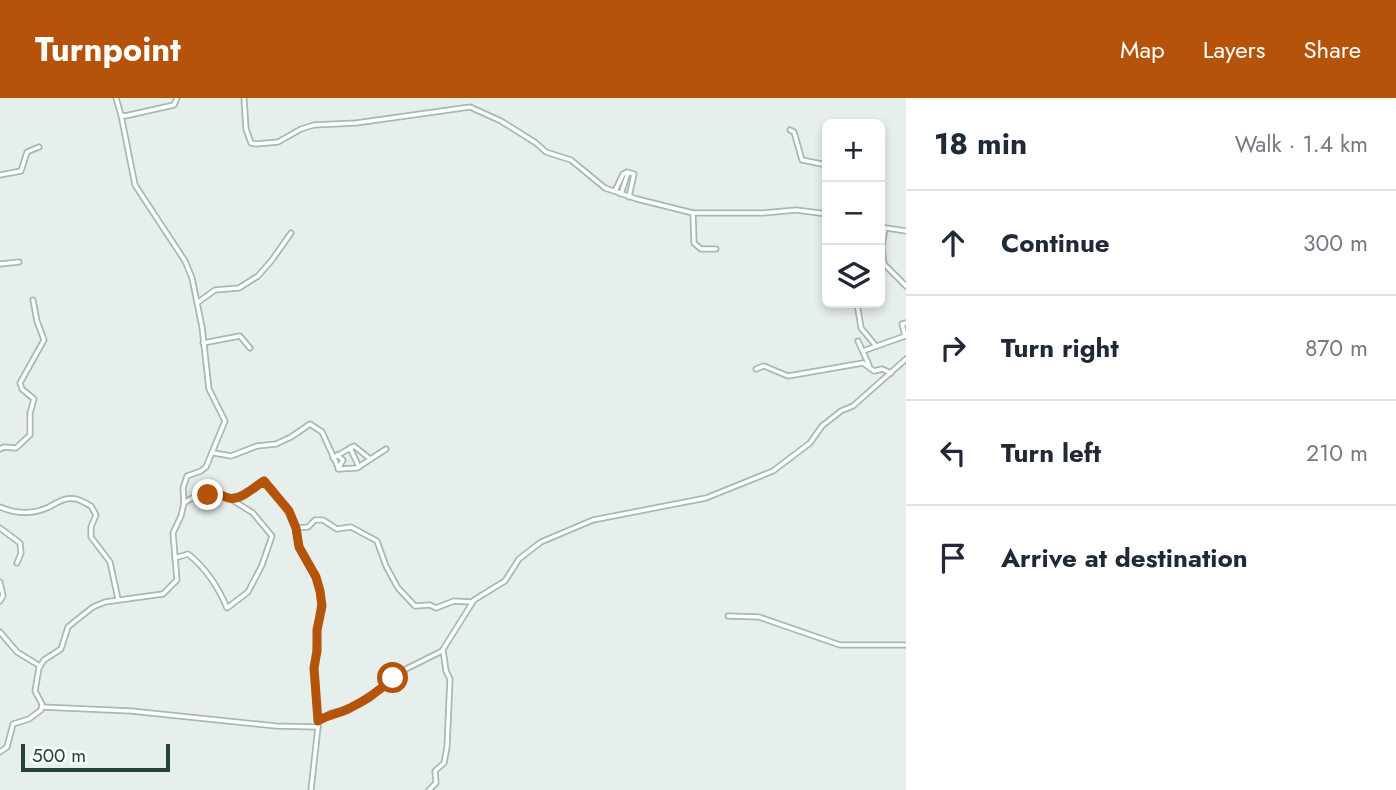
<!DOCTYPE html>
<html lang="en">
<head>
<meta charset="utf-8">
<style>
	:root { --surface:#fff; --page:#f6f6f7; --text:#1f2937; --muted:#747a83; --line:#e0e1e3; --accent:#b45309 }
	body { margin:0; font-family:Jost,sans-serif; background:var(--page); color:var(--text) }
	.controls { position:absolute; right:21px; top:21px; display:grid; overflow:hidden; border-radius:10px; box-shadow:0 4px 10px #0003 }
	.controls button { width:63px; height:63px; display:grid; place-items:center; padding:0; border:0; border-bottom:2px solid var(--line); background:var(--surface); color:var(--text); font:35px sans-serif }
	.scale { position:absolute; left:21px; bottom:18px; width:149px; box-sizing:border-box; padding-left:7px; border:4px solid #24423a; border-top:0; font-size:19px; line-height:24px; white-space:nowrap; color:#24423a; -webkit-text-stroke:5px #f7fbf9; paint-order:stroke }
	.stop { position:absolute; width:21px; height:21px; margin:-16px; border:5px solid #b45309; border-radius:50%; background:#fff }
	.stop.end { background:#b45309; border-color:#fff; box-shadow:0 2px 7px #0008 }
	.list { margin:0; padding:0; list-style:none }
	h2 { display:flex; justify-content:space-between; align-items:center; height:91px; margin:0; padding:0 28px; font-size:30px }
	h2 small { font-size:23px; font-weight:400; color:var(--muted) }
	.list li { display:grid; grid-template-columns:46px 1fr auto; gap:21px; align-items:center; box-sizing:border-box; height:105px; padding:0 28px; border-top:2px solid var(--line) }
	.list b { display:block; font-size:26px; white-space:nowrap }
	.list em { font-size:23px; font-style:normal; color:var(--muted) }
	.icon { flex:none; width:38px; height:38px; fill:none; stroke:currentColor; stroke-width:2; stroke-linecap:round; stroke-linejoin:round }
	.map { position:relative; flex:none; width:906px; height:692px; overflow:hidden }
	header { display:flex; align-items:center; gap:42px; box-sizing:border-box; height:98px; padding:0 35px; background:var(--accent); color:#fff }
	header strong { font-size:33px }
	nav { display:flex; gap:38px; margin-inline-start:auto; font-size:24px }
	main { display:flex }
	aside { flex:1; background:var(--surface) }
	.map>svg:first-child { display:block }
	.lines { fill:none; stroke-linecap:round; stroke-linejoin:round }
	.minor-casing { stroke:#a8b8b2; stroke-width:7 }
	.minor { stroke:#fff; stroke-width:3.5 }
	.route { stroke:#b45309; stroke-width:9 }
</style>
</head>
<body>
<header>
<strong>Turnpoint</strong>
<nav><a>Map</a><a>Layers</a><a>Share</a></nav>
</header>
<main>
<div class="map">
<svg width="906" height="692" viewBox="0 0 906 692">
	<rect width="100%" height="100%" fill="#e6efeb"/>
	<g class="lines">
		<g class="minor-casing">
			<g id="minor">
				<polyline points="116,0 121,17 125,18 174,7 177,0"/>
				<polyline points="244,0 246,31 251,45 256,46 278,44 301,31 314,27 356,25 470,9 501,23 536,45 546,54 571,62 605,90 637,101 693,115 763,115 796,112 827,116"/>
				<polyline points="790,32 794,34 802,62 827,67"/>
				<polyline points="0,77 21,73 27,54 39,49"/>
				<polyline points="615,93 623,76 627,74 634,76 629,99"/>
				<polyline points="621,96 628,75"/>
				<polyline points="693,115 694,145 701,151 716,151"/>
				<polyline points="880,129 906,133"/>
				<polyline points="885,130 882,149 884,166 906,188"/>
				<polyline points="0,166 19,164"/>
				<polyline points="197,205 215,192 239,190 258,178 272,162 291,135"/>
				<polyline points="857,205 861,230 876,248"/>
				<polyline points="905,238 902,226 906,225"/>
				<polyline points="858,243 869,267"/>
				<polyline points="203,245 240,238 250,250"/>
				<polyline points="863,253 905,238"/>
				<polyline points="756,271 764,268 788,278 863,265 874,273 882,271 891,275"/>
				<polyline points="350,350 359,369"/>
				<polyline points="0,351 4,349 16,350 30,337 30,315 34,301 22,291 20,285 44,242 37,223 33,202"/>
				<polyline points="214,355 231,358 257,348 276,346 291,339 310,326 322,334 339,371 357,370 386,351"/>
				<polyline points="337,357 343,362 338,371"/>
				<polyline points="333,360 354,348 369,360"/>
				<path d="M184 405 192 400 201 402C211 393 218 394 229 400L239 398 264 383 289 413 296 430 299 449 315 479 321 499 314 570 318 629 311 692"/>
				<path d="M0 409C16 416 32 417 49 409 58 404 65 399 76 401 81 402 87 406 91 408L96 417 91 429V439L110 464 118 501"/>
				<polyline points="0,430 20,445 21,455 17,465"/>
				<polyline points="296,430 308,429 315,422 323,422 337,431 351,429 377,443 386,468 398,490 415,508 430,507 436,510 454,503 471,504"/>
				<path d="M175 460 188 456C205 469 219 490 227 510L248 494 262 467 272 438 253 415 229 400"/>
				<polyline points="0,484 3,498 0,503"/>
				<polyline points="728,518 759,519 840,547 906,547"/>
				<polyline points="0,534 17,554 40,568"/>
				<polyline points="42,609 131,613 276,628 318,629"/>
				<polyline points="318,623 331,615 349,611 369,601 400,574 442,553 474,502 505,483 519,461 541,444 593,422 706,400 773,373 810,345 822,328 841,313 853,308 906,261"/>
				<polyline points="0,654 7,649 13,626 29,621 41,612 42,606 35,593 39,570 44,562 61,551 68,529 74,524 93,509 105,504 163,496 177,482 173,435 181,418 184,405 183,390 187,378 201,373 206,369 225,323 209,291 202,229 192,180 185,163 135,87 121,17"/>
				<polyline points="429,692 436,685 435,673 444,665 447,649 450,581 446,573 443,552"/>
			</g>
		</g>
		<use href="#minor" class="minor"/>
	</g>
	<g class="lines">
		<path class="route" d="M208 397C219 393 220 398 229 400 241 403 255 388 264 383L289 413 296 430 299 449 316 479 320 493 322 508 317 532V553L314 570 318 623C329 616 339 616 350 610 367 602 379 593 393 580"/>
	</g>
</svg>
<div class="controls">
<button>+</button>
<button>−</button>
<button><svg class="icon" aria-label="layers" viewBox="0 0 24 24"><path d="M12 4l9 5-9 5-9-5zM3 14l9 5 9-5"/></svg></button>
</div>
<div class="scale">500 m</div>
<div class="stop" style="left:393px;top:580px"></div>
<div class="stop end" style="left:208px;top:397px"></div>
</div>
<aside>
<h2>18 min<small>Walk · 1.4 km</small></h2>
<ul class="list">
<li><svg class="icon" aria-label="ahead" viewBox="0 0 24 24"><path d="M12 20V5M6 11l6-6 6 6"/></svg><div><b>Continue</b></div><em>300 m</em></li>
<li><svg class="icon" aria-label="right" viewBox="0 0 24 24"><path d="M7 20v-9h11M14 6l5 5-5 5"/></svg><div><b>Turn right</b></div><em>870 m</em></li>
<li><svg class="icon" aria-label="left" viewBox="0 0 24 24"><path d="M17 20v-9H6M10 6l-5 5 5 5"/></svg><div><b>Turn left</b></div><em>210 m</em></li>
<li><svg class="icon" aria-label="arrive" viewBox="0 0 24 24"><path d="M6 21V4h12l-3 4 3 4H6"/></svg><div><b>Arrive at destination</b></div></li>
</ul>
</aside>
</main>
</body>
</html>
